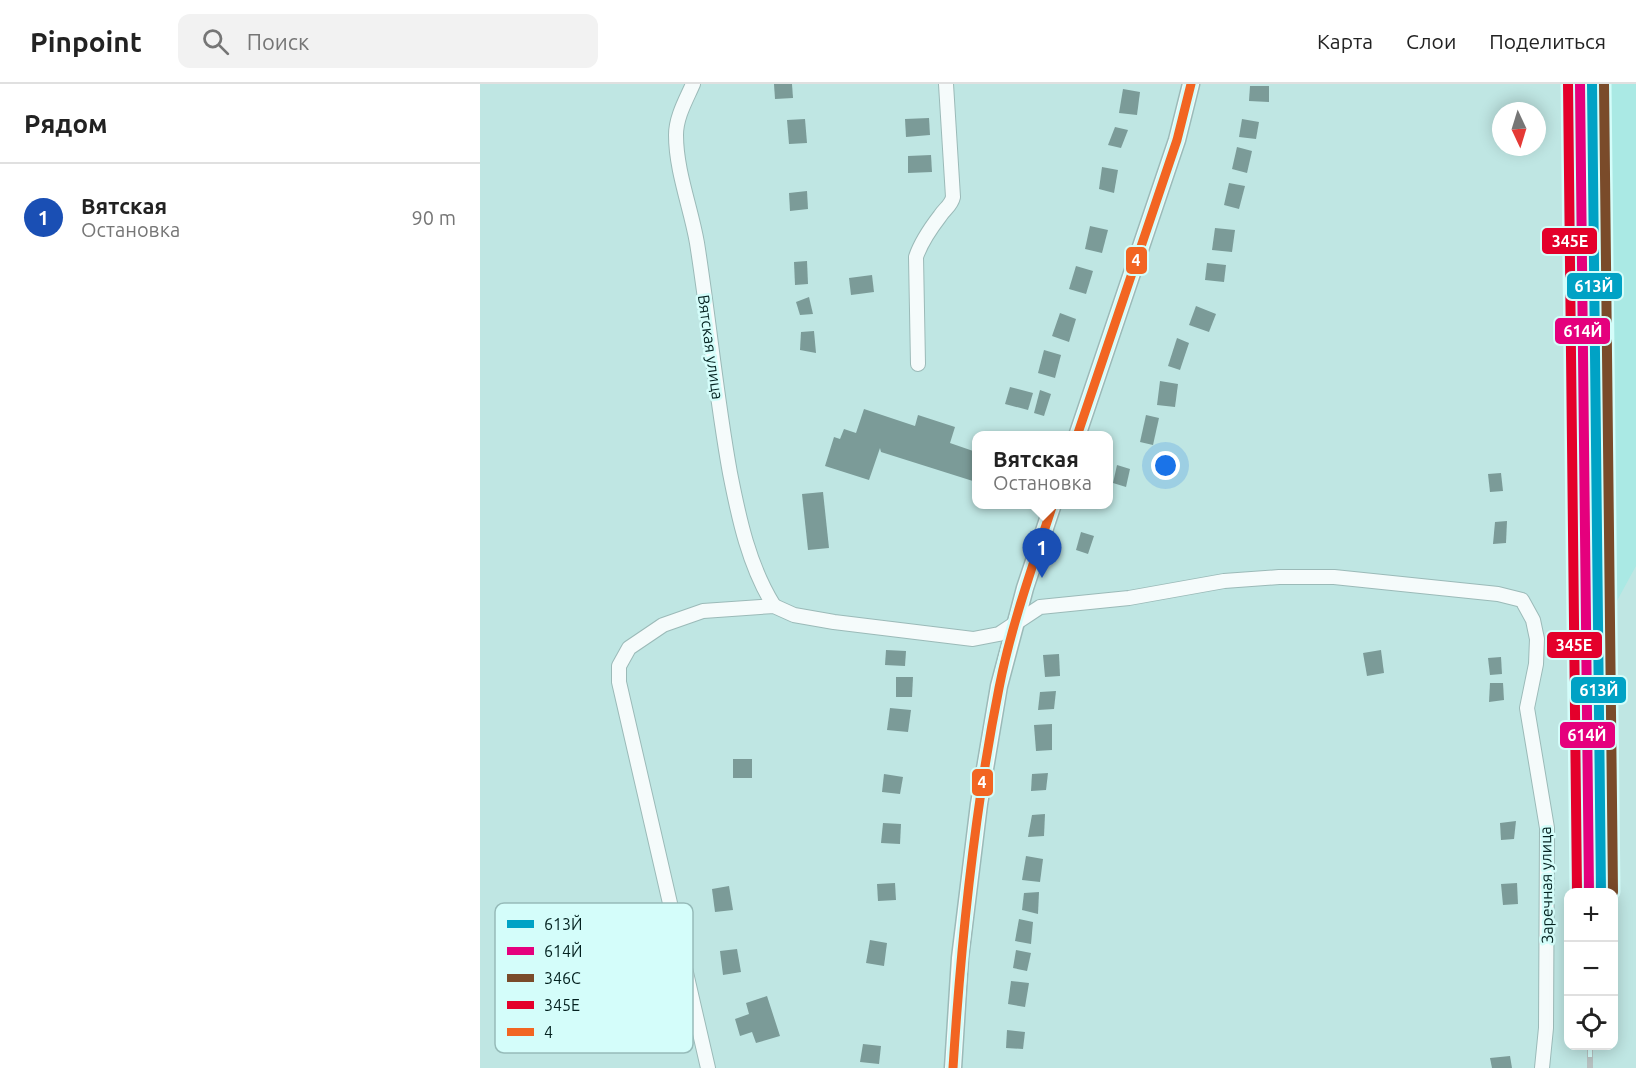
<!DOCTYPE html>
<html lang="ru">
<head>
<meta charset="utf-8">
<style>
	:root { --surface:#fff; --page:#f2f2f2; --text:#222; --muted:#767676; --line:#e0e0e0; --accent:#db2777 }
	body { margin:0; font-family:Ubuntu,sans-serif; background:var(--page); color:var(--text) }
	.controls { position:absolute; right:18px; bottom:18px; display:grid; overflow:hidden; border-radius:12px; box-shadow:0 3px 15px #0003 }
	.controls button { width:54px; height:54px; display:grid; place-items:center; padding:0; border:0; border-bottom:2px solid var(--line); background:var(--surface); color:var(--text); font:30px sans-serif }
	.compass { position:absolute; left:1012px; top:18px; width:54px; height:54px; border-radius:50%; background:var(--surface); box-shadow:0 3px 15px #0003; rotate:176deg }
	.you { position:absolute; left:686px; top:382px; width:21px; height:21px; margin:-15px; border:4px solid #fff; border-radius:50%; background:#1a73e8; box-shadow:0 0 0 9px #1a73e833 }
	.badge { display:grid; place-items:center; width:39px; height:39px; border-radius:50%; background:var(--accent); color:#fff; font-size:20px; font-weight:700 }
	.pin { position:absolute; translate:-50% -50px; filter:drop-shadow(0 2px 3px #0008) }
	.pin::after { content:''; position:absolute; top:32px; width:21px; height:18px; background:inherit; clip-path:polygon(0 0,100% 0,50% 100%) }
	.popup { position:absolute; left:492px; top:347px; width:141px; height:78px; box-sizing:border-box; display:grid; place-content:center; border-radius:12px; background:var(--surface); filter:drop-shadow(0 2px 4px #0005); font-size:20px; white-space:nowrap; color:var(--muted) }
	.popup b { font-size:22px; color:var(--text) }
	.popup::after { content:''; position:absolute; left:50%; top:100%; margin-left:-12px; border:12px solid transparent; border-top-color:var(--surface) }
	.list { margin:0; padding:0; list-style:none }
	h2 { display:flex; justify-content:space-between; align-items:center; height:78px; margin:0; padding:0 24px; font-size:26px }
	h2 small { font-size:20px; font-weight:400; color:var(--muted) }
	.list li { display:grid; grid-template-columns:39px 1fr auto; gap:18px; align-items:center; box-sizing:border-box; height:108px; padding:0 24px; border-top:2px solid var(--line) }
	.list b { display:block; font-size:22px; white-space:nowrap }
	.list p { margin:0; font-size:20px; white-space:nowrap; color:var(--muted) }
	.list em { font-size:20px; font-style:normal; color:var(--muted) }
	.icon { flex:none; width:33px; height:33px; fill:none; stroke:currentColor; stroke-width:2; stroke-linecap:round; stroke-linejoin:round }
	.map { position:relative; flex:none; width:1156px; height:984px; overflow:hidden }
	header { display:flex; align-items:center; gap:36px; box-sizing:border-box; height:84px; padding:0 30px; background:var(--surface); border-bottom:2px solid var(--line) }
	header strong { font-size:28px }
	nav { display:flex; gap:33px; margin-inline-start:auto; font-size:21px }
	.search { width:420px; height:54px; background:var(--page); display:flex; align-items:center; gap:15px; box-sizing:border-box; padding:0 21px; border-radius:12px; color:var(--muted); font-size:22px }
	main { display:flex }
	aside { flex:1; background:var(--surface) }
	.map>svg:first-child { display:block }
	.built { fill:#aae9e4 }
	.building { fill:#7b9b98 }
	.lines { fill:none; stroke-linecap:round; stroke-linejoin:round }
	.minor-casing { stroke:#9bbab8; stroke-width:16 }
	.tertiary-casing { stroke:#9bbab8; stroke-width:19 }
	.minor { stroke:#f5fbfb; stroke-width:14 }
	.tertiary { stroke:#f5fbfb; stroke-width:16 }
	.rail-casing { stroke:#b7c1c1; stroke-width:6 }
	.rail { stroke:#d4fdfa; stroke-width:4; stroke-dasharray:11; stroke-linecap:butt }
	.bus-1-casing { stroke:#d4fdfa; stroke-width:14 }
	.bus-1 { stroke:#f26522; stroke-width:9 }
	.rail-1-casing { stroke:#d4fdfa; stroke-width:15 }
	.rail-2-casing { stroke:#d4fdfa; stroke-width:15 }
	.rail-3-casing { stroke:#d4fdfa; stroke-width:15 }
	.rail-4-casing { stroke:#d4fdfa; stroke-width:15 }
	.rail-1 { stroke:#00a2c5; stroke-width:10 }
	.rail-2 { stroke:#e5007d; stroke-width:10 }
	.rail-3 { stroke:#7a4b2a; stroke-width:10 }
	.rail-4 { stroke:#e4002b; stroke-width:10 }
	.labels { text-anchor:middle; stroke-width:5; stroke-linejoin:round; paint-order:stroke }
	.street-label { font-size:16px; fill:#042220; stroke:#d4fdfa }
	.key { fill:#d4fdfa; stroke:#96bbb9; stroke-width:1.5 }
	.key-label { font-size:16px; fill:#042220 }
	.line-badge { stroke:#d4fdfa; stroke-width:2 }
	.badge-label { font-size:16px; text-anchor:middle; font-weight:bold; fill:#fff }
</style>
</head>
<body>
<header>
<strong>Pinpoint</strong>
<div class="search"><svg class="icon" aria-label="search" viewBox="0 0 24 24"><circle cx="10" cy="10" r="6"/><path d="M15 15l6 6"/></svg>Поиск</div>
<nav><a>Карта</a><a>Слои</a><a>Поделиться</a></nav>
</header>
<main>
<aside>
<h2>Рядом<small></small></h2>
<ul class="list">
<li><span class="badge" style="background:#1a4fb4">1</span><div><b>Вятская</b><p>Остановка</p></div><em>90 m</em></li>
</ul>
</aside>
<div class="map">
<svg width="1156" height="984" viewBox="0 0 1156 984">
	<rect width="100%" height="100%" fill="#bfe6e3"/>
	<polygon class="built" points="1128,0 1156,0 1156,482 1132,526"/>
	<g class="building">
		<polygon points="294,0 312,0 313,14 295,15"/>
		<polygon points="770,2 789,2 789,18 769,17"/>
		<polygon points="643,5 660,8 657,31 639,29"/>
		<polygon points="449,34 450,51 426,53 425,35"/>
		<polygon points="325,35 327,59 309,60 307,36"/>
		<polygon points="762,35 779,38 776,55 759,53"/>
		<polygon points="635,43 648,46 641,64 628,61"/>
		<polygon points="757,63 772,67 767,89 752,85"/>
		<polygon points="451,71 452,88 428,89 428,72"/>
		<polygon points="622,83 638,86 634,109 619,105"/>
		<polygon points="749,99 765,102 759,125 744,121"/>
		<polygon points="327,107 328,125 310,127 309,109"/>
		<polygon points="610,142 628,146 622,169 605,165"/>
		<polygon points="735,144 755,146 752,168 732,166"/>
		<polygon points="327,177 328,200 315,201 314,178"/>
		<polygon points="727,179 746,181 744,198 725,196"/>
		<polygon points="596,182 613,187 606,210 589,205"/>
		<polygon points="392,191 394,208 371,211 369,194"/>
		<polygon points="329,213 333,230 320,231 316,218"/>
		<polygon points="716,222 736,230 729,248 709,241"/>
		<polygon points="580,229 596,235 589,258 572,252"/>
		<polygon points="334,247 336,269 320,266 321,248"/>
		<polygon points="697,254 709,259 700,286 688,282"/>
		<polygon points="564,266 581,271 575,294 558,289"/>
		<polygon points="680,297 698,300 695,323 677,321"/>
		<polygon points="530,303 553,309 548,326 525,320"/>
		<polygon points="560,306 571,310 564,332 554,329"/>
		<polygon points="384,325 435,342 438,331 475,343 470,359 496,368 496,398 401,368 400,364 389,396 345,382 354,353 360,355 364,345 376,349"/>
		<polygon points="666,331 679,334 673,361 660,358"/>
		<polygon points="637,381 650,385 646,403 633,399"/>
		<polygon points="1021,389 1023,407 1010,408 1008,390"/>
		<polygon points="343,408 349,464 328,466 322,410"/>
		<polygon points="1027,437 1026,459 1013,460 1015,438"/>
		<polygon points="601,448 614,452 608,470 596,466"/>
		<polygon points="406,566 426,567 425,582 405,581"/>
		<polygon points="901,566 904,589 887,592 883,569"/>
		<polygon points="579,570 580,592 565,593 563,571"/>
		<polygon points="1021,573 1022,590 1010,591 1008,574"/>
		<polygon points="416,593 433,593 432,613 416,613"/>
		<polygon points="1010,599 1023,599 1024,616 1009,618"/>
		<polygon points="576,607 574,625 558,626 560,608"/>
		<polygon points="410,624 431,626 428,648 407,646"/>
		<polygon points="572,640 572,666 556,667 554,641"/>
		<rect x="253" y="675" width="19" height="19"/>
		<polygon points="568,689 566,706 551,707 552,690"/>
		<polygon points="404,690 423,693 420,710 402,708"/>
		<polygon points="565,730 564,752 548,753 552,731"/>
		<polygon points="1036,737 1034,755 1021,756 1020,739"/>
		<polygon points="403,739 421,740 420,760 401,759"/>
		<polygon points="546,772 563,775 560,798 542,796"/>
		<polygon points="415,799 416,816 398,817 397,800"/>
		<polygon points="1037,799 1038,820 1023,821 1021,800"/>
		<polygon points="249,802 253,826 235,828 232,805"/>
		<polygon points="559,808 558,830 542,826 544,809"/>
		<polygon points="539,835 553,838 551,860 535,857"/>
		<polygon points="390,856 407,859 404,882 386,879"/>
		<polygon points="257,865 261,888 243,891 240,867"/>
		<polygon points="536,866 551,869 547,887 533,884"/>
		<polygon points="531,897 549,899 545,923 528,920"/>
		<polygon points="287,912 300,952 276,959 272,948 260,952 255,935 269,930 266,919"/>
		<polygon points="527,946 545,948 543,965 526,964"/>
		<polygon points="383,960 401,962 399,980 380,978"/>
		<polygon points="1030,972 1032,984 1012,984 1010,974"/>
	</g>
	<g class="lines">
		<g class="minor-casing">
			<g id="minor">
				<path d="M213 0C206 16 196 33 196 51 196 87 211 124 217 159 229 235 236 312 250 389 259 435 269 482 294 522"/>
				<path d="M438 280 436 173C441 158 450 145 460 132 465 124 471 122 473 113L466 0"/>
				<polyline points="228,984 139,598 139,582 149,564 183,541 223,527 294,522 314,531 354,538 493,555 519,550 560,523 649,514 744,497 799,493 854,493 1018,510 1042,516 1053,536 1057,555 1056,580 1047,624 1067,744 1066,944 1062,984"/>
			</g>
		</g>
		<g class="tertiary-casing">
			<g id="tertiary">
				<polyline points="597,352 697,56 711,0"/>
				<polyline points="473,984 480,874 499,720 519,602 545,504 573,420"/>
			</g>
		</g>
		<use href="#minor" class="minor"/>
		<use href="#tertiary" class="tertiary"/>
		<g class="rail-casing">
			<g id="rail">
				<polyline points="1099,0 1108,808"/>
				<polyline points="1110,962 1110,984"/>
			</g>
		</g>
		<use href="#rail" class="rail"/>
		<g class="bus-1-casing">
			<g id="bus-1">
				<polyline points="597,352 697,56 711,0"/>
				<path d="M473 984C481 857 494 729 519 604 531 542 553 481 573 420"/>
			</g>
		</g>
		<use href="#bus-1" class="bus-1"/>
		<g class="rail-1-casing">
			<polyline id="rail-1" points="1112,0 1121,808"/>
		</g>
		<g class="rail-2-casing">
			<polyline id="rail-2" points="1100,0 1109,808"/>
		</g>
		<g class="rail-3-casing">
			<polyline id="rail-3" points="1124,0 1133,808"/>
		</g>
		<g class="rail-4-casing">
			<polyline id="rail-4" points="1088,0 1097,808"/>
		</g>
		<use href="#rail-1" class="rail-1"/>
		<use href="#rail-2" class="rail-2"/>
		<use href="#rail-3" class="rail-3"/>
		<use href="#rail-4" class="rail-4"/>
	</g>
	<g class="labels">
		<g class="street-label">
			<text transform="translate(231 263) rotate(82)" y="6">Вятская улица</text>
			<text transform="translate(1066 801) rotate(-91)" y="6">Заречная улица</text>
		</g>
	</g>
	<rect x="15" y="819" width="198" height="150" rx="9" class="key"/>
	<rect x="27" y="836" width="27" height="8" fill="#00a2c5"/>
	<rect x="27" y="863" width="27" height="8" fill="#e5007d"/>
	<rect x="27" y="890" width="27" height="8" fill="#7a4b2a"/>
	<rect x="27" y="917" width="27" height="8" fill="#e4002b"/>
	<rect x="27" y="944" width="27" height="8" fill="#f26522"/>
	<g class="key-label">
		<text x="64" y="846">613Й</text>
		<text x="64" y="873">614Й</text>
		<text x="64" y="900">346С</text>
		<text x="64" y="927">345Е</text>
		<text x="64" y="954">4</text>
	</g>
	<g class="line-badge">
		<rect x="1061" y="143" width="57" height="28" rx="6" fill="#e4002b"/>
		<rect x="645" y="162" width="23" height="29" rx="6" fill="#f26522"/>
		<rect x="1086" y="188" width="57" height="28" rx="6" fill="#00a2c5"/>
		<rect x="1074" y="233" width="57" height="28" rx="6" fill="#e5007d"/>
		<rect x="1066" y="547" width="57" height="28" rx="6" fill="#e4002b"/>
		<rect x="1090" y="592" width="57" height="28" rx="6" fill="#00a2c5"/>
		<rect x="1079" y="637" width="57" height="28" rx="6" fill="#e5007d"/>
		<rect x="491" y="684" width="23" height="29" rx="6" fill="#f26522"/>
	</g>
	<g class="badge-label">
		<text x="1090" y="163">345Е</text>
		<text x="656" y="182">4</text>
		<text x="1114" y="208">613Й</text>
		<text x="1103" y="253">614Й</text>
		<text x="1094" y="567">345Е</text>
		<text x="1119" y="612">613Й</text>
		<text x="1107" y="657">614Й</text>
		<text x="502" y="704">4</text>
	</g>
</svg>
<div class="controls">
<button>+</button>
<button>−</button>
<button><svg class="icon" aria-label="locate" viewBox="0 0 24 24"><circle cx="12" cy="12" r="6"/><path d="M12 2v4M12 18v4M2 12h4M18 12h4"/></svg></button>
</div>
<svg class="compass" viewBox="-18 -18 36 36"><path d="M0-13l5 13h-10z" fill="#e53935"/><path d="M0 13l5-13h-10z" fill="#767676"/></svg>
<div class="you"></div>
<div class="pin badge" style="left:562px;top:494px;background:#1a4fb4">1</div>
<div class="popup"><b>Вятская</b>Остановка</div>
</div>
</main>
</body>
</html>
